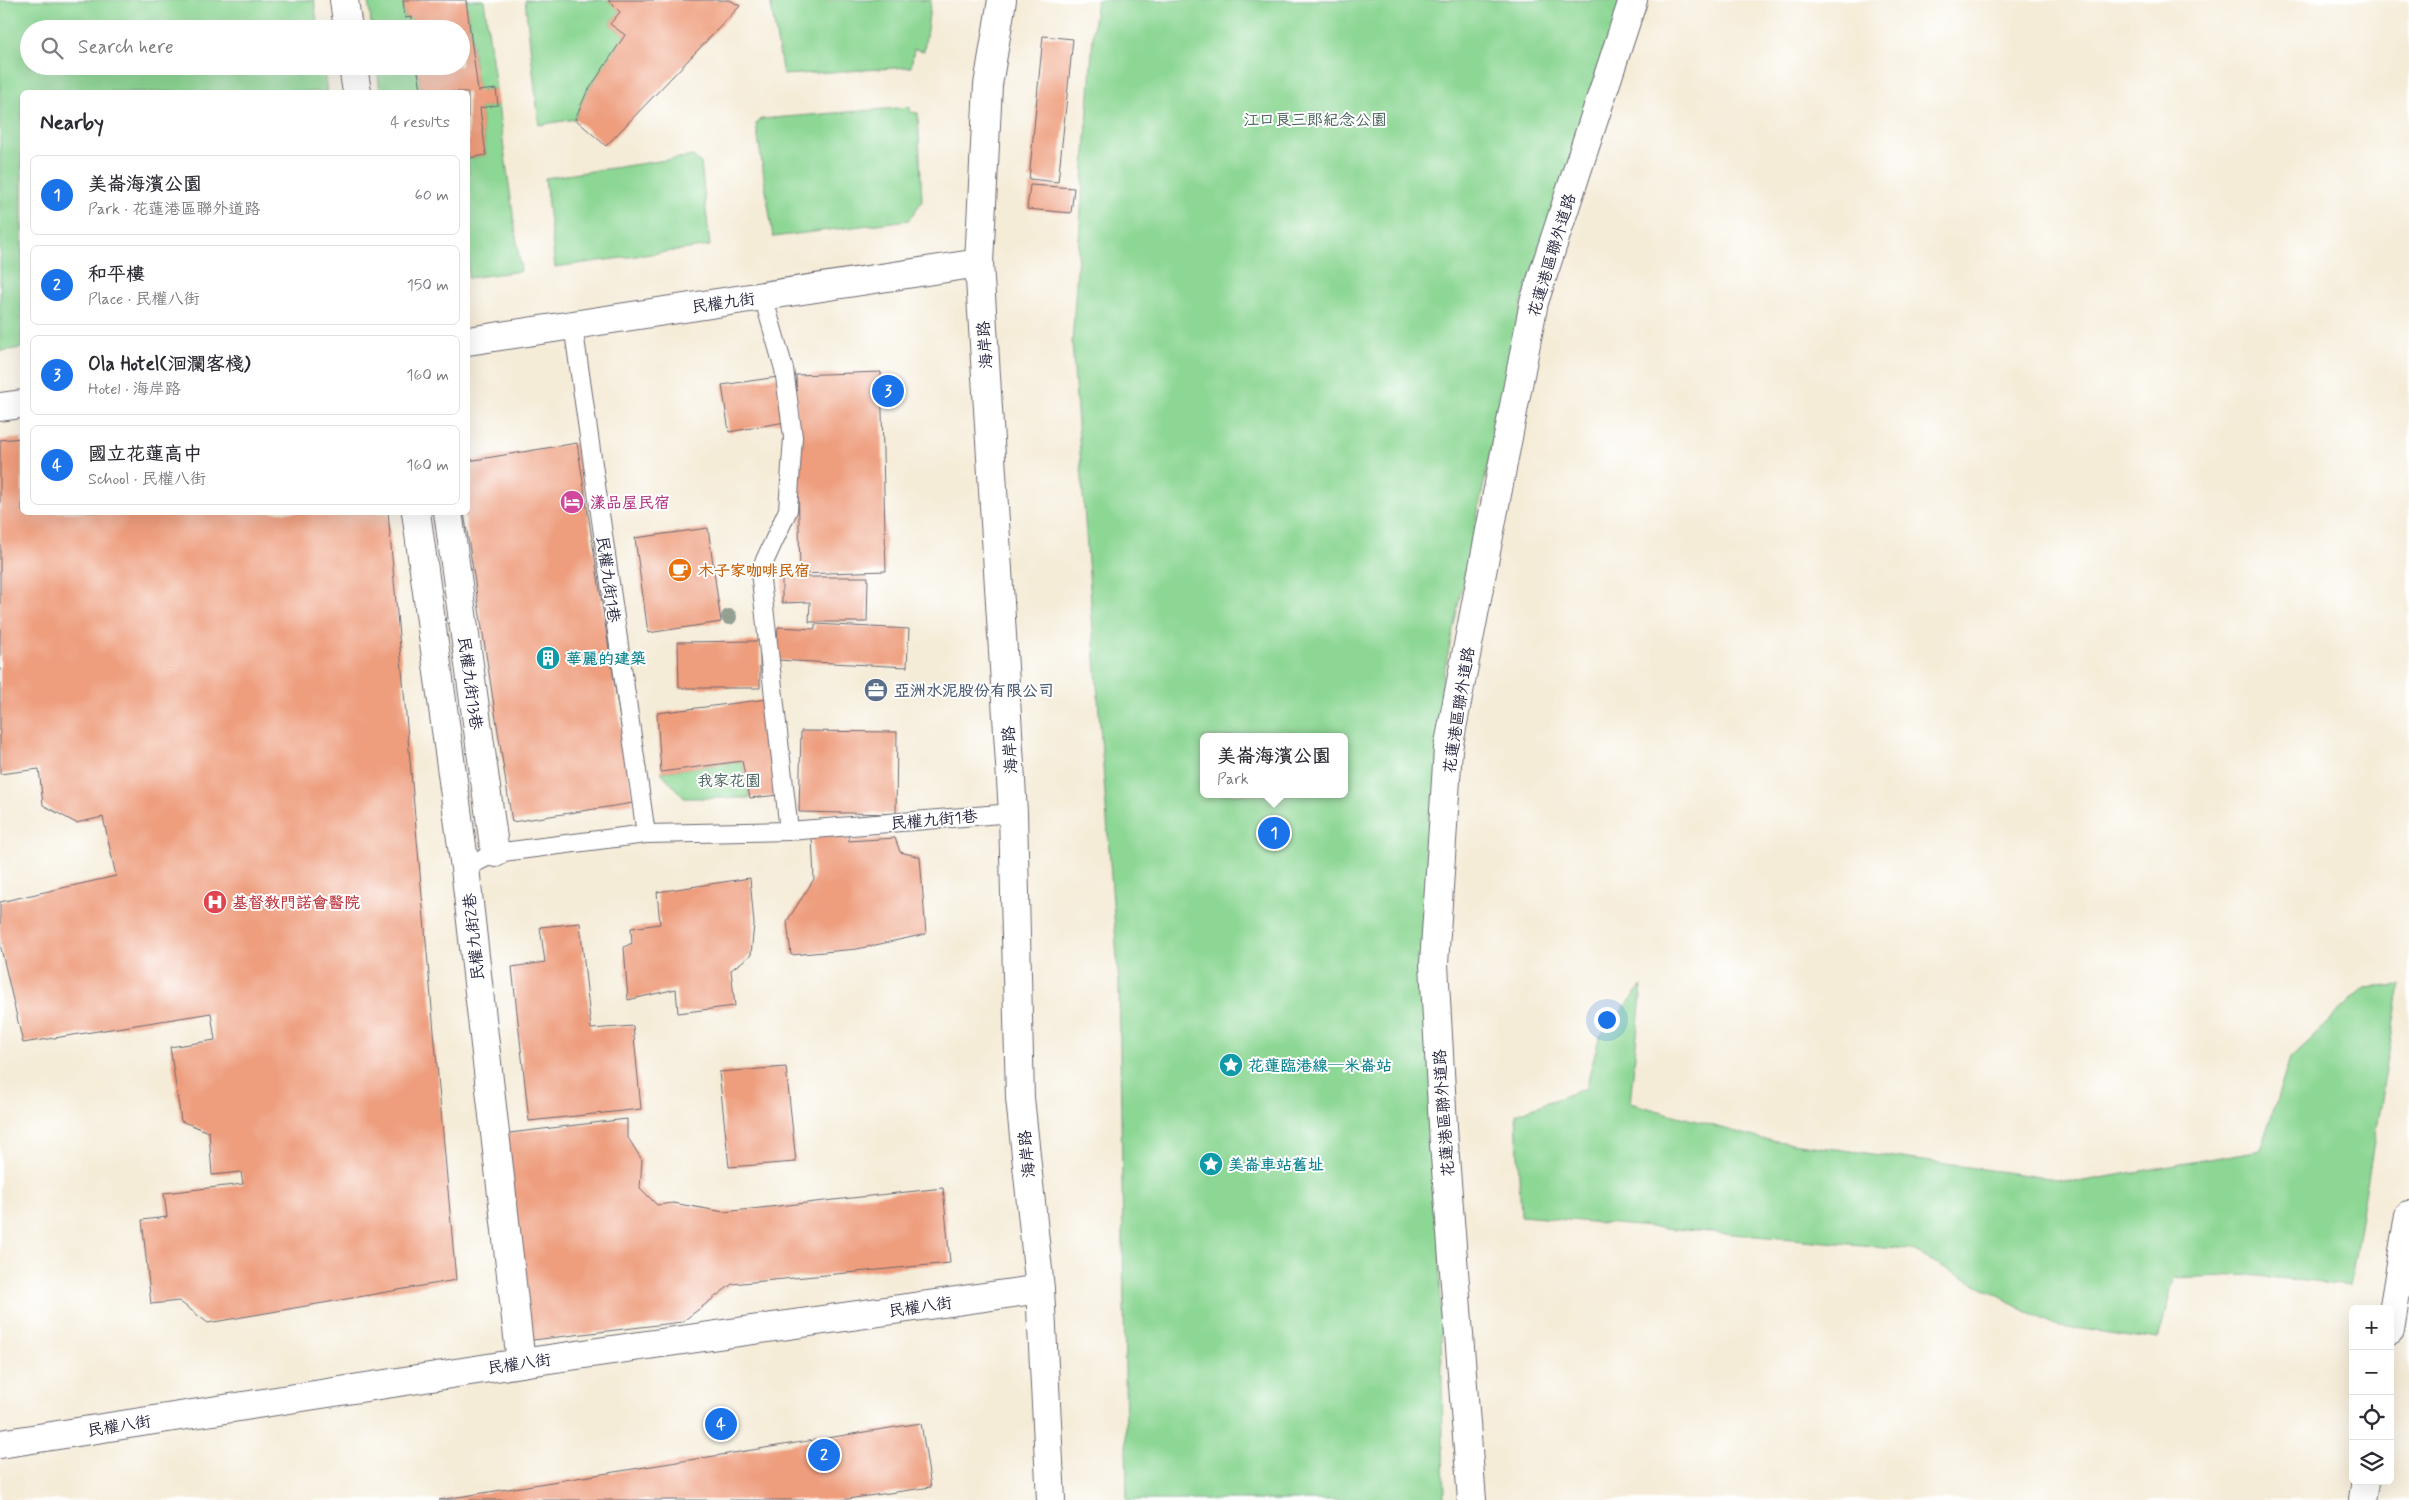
<!DOCTYPE html>
<html lang="en">
<head>
<meta charset="utf-8">
<style>
	:root { --surface:#fff; --page:#f2f2f3; --text:#2b2b33; --muted:#7c7c81; --line:#e1e1e2; --accent:#1a73e8 }
	body { margin:0; font-family:Mynerve,"LXGW WenKai TC",sans-serif; background:var(--page); color:var(--text) }
	.controls { position:absolute; right:15px; bottom:15px; display:grid; overflow:hidden; border-radius:8px; box-shadow:0 5px 20px #0002 }
	.controls button { width:45px; height:45px; display:grid; place-items:center; padding:0; border:0; border-bottom:1px solid var(--line); background:var(--surface); color:var(--text); font:25px sans-serif }
	.you { position:absolute; left:1606px; top:1019px; width:18px; height:18px; margin:-12px; border:4px solid #fff; border-radius:50%; background:#1a73e8; box-shadow:0 0 0 8px #1a73e833 }
	.badge { display:grid; place-items:center; width:32px; height:32px; border-radius:50%; background:var(--accent); color:#fff; font-size:16px; font-weight:700 }
	.pin { position:absolute; translate:-50% -50%; border:2px solid #fff; box-shadow:0 1px 5px #0006 }
	.popup { position:absolute; left:1200px; top:733px; width:148px; height:65px; box-sizing:border-box; display:grid; place-content:center; border-radius:8px; background:var(--surface); filter:drop-shadow(0 1px 4px #0005); font-size:16px; white-space:nowrap; color:var(--muted) }
	.popup b { font-size:19px; color:var(--text) }
	.popup::after { content:''; position:absolute; left:50%; top:100%; margin-left:-10px; border:10px solid transparent; border-top-color:var(--surface) }
	.list { margin:0; padding:0; list-style:none }
	h2 { display:flex; justify-content:space-between; align-items:center; height:65px; margin:0; padding:0 20px; font-size:21px }
	h2 small { font-size:16px; font-weight:400; color:var(--muted) }
	.list li { display:grid; grid-template-columns:32px 1fr auto; gap:15px; align-items:center; box-sizing:border-box; height:80px; margin:0 10px 10px; padding:0 10px; border:1px solid var(--line); border-radius:8px }
	.list b { display:block; font-size:19px; white-space:nowrap }
	.list p { margin:0; font-size:16px; white-space:nowrap; color:var(--muted) }
	.list em { font-size:16px; font-style:normal; color:var(--muted) }
	.icon { flex:none; width:28px; height:28px; fill:none; stroke:currentColor; stroke-width:2; stroke-linecap:round; stroke-linejoin:round }
	.map { position:relative; flex:none; width:2409px; height:1500px; overflow:hidden }
	.search { position:absolute; background:var(--surface); box-shadow:0 5px 20px #0002; left:20px; top:20px; width:450px; height:55px; display:flex; align-items:center; gap:12px; box-sizing:border-box; padding:0 18px; border-radius:28px; color:var(--muted); font-size:19px }
	.panel { position:absolute; background:var(--surface); box-shadow:0 5px 20px #0002; left:20px; top:90px; width:450px; height:425px; border-radius:8px }
	.map>svg:first-child { display:block }
	.green { fill:#8dd794; stroke:#587c68; fill-rule:evenodd }
	.building { fill:#ee9d7d }
	.lines { fill:none; stroke-linecap:round; stroke-linejoin:round }
	.service-casing { stroke:#6c6972; stroke-width:20 }
	.minor-casing { stroke:#6c6972; stroke-width:30 }
	.secondary-casing { stroke:#6c6972; stroke-width:30 }
	.service { stroke:#fff; stroke-width:18 }
	.minor { stroke:#fff; stroke-width:28 }
	.secondary { stroke:#fff; stroke-width:28 }
	.tree { fill:#95a093 }
	.labels { text-anchor:middle; stroke-width:4; stroke-linejoin:round; paint-order:stroke }
	.park-label { font-size:16px; fill:#47615a; stroke:#fff }
	.street-label { font-size:16px; fill:#22223b; stroke:#fff }
	.hotel-label { font-size:16px; font-weight:bold; fill:#b23c85; stroke:#fff; text-anchor:start }
	.food-label { font-size:16px; font-weight:bold; fill:#c56008; stroke:#fff; text-anchor:start }
	.culture-label { font-size:16px; font-weight:bold; fill:#0d838f; stroke:#fff; text-anchor:start }
	.service-label { font-size:16px; font-weight:bold; fill:#4e5e75; stroke:#fff; text-anchor:start }
	.health-label { font-size:16px; font-weight:bold; fill:#be3a42; stroke:#fff; text-anchor:start }
</style>
</head>
<body>
<div class="map">
<svg width="2409" height="1500" viewBox="0 0 2409 1500">
	<rect width="100%" height="100%" fill="#fff"/>
	<filter id="ink" filterUnits="userSpaceOnUse"><feTurbulence type="fractalNoise" baseFrequency=".02" numOctaves="2"/><feDisplacementMap in="SourceGraphic" scale="10" xChannelSelector="R" yChannelSelector="G"/><feConvolveMatrix kernelMatrix="1 2 1 2 8 2 1 2 1" color-interpolation-filters="sRGB"/></filter>
	<filter id="wash" filterUnits="userSpaceOnUse"><feTurbulence type="fractalNoise" baseFrequency=".0096" numOctaves="4" result="noise"/><feDisplacementMap in="SourceGraphic" scale="20" xChannelSelector="R" yChannelSelector="G"/><feGaussianBlur stdDeviation="1.12" result="paint"/><feColorMatrix in="noise" values="0 0 0 0 0 0 0 0 0 0 0 0 0 0 0 0 0 1.4 0 .05"/><feComposite in="paint" operator="in"/></filter>
	<g filter="url(#wash)">
		<rect width="100%" height="100%" fill="#f5ecd8"/>
		<g class="green">
			<polygon points="0,0 314,0 318,29 29,29 29,66 323,66 327,92 22,92 22,348 0,351"/>
			<polygon points="368,0 403,0 405,18 411,17 412,29 372,29"/>
			<polygon points="466,0 484,0 496,89 478,91"/>
			<polygon points="525,0 608,0 620,12 610,24 625,35 586,94 575,119 539,125"/>
			<polygon points="770,0 931,0 924,51 914,49 911,67 783,75"/>
			<path d="M1097 0H1626L1522 303 1442 682 1436 1027 1444 1500H1127L1119 985 1072 343 1094 21ZM1204 737H1344V794H1204Z"/>
			<polygon points="377,66 417,66 421,89 416,90 416,92 380,92"/>
			<polygon points="498,105 521,271 468,278 468,158 486,155 480,108"/>
			<polygon points="910,107 910,112 918,113 922,201 909,220 773,237 756,124 761,119"/>
			<polygon points="693,156 701,163 710,246 555,267 545,178"/>
			<polygon points="742,761 750,798 684,798 661,772"/>
			<polygon points="2400,985 2350,1286 2250,1275 2174,1278 2158,1340 2054,1325 1909,1249 1521,1216 1516,1114 1586,1088 1599,1038 1642,986 1630,1103 1762,1139 2078,1182 2261,1150 2290,1058 2364,988"/>
		</g>
		<g id="blocks">
			<g class="building">
				<polygon points="403,0 466,0 478,91 496,89 498,105 480,108 486,155 468,158 468,92 416,92 415,90 421,89 417,66 461,66 461,29 412,29 411,17 405,18"/>
				<polygon points="608,0 730,0 740,6 606,146 575,119 586,94 625,35 610,24 620,12"/>
				<polygon points="1043,36 1073,39 1058,182 1029,179"/>
				<polygon points="1030,185 1074,188 1071,213 1027,209"/>
				<polygon points="881,372 886,571 800,574 796,375"/>
				<polygon points="778,377 785,422 729,432 722,385"/>
				<polygon points="22,438 22,512 388,512 456,1280 208,1323 179,1301 151,1304 142,1220 167,1217 164,1193 243,1184 241,1172 212,1175 209,1132 181,1121 170,1047 215,1040 211,1013 23,1043 0,944 0,902 116,876 103,817 76,823 43,805 39,769 0,774 0,440"/>
				<polygon points="577,443 633,803 512,822 464,512 468,512 468,461"/>
				<polygon points="708,528 721,622 648,633 635,538"/>
				<polygon points="782,577 868,577 867,622 809,622 810,602 782,603"/>
				<polygon points="815,624 909,629 907,667 776,660 778,627 815,629"/>
				<polygon points="760,641 760,688 679,688 678,642"/>
				<polygon points="768,699 779,795 750,798 742,761 661,772 657,713"/>
				<polygon points="801,731 897,732 896,814 799,812"/>
				<polygon points="848,833 849,841 895,838 900,852 920,857 926,934 857,949 791,955 787,921 814,879 812,837"/>
				<polygon points="750,878 754,924 751,955 731,970 735,1006 678,1013 676,989 628,1000 624,947 632,943 631,928 660,924 657,892"/>
				<polygon points="580,923 591,1029 633,1026 641,1109 529,1121 512,967 545,962 540,927"/>
				<polygon points="786,1067 796,1162 729,1167 719,1072"/>
				<polygon points="627,1119 627,1136 642,1160 640,1188 657,1205 673,1203 724,1212 943,1188 950,1263 732,1284 682,1322 525,1341 501,1134"/>
				<polygon points="921,1423 931,1487 840,1500 439,1500"/>
			</g>
		</g>
	</g>
	<g filter="url(#ink)">
		<use href="#blocks" fill-opacity="0" stroke="#6c6972" stroke-width="1"/>
		<g class="lines">
			<g class="service-casing">
				<g id="service">
					<polyline points="763,296 784,369 793,437 788,510 760,571 789,831"/>
					<polyline points="573,325 646,834"/>
					<polyline points="465,868 495,853 646,834 789,831 1013,813"/>
				</g>
			</g>
			<g class="minor-casing">
				<g id="minor">
					<polyline points="344,0 348,29"/>
					<polyline points="353,66 357,92"/>
					<polyline points="468,341 979,263"/>
					<polyline points="0,407 22,404"/>
					<polyline points="416,512 465,868 521,1363"/>
					<polyline points="448,512 495,853"/>
					<polyline points="2390,1330 2409,1215"/>
					<polyline points="0,1444 521,1363 1040,1289"/>
					<polyline points="1472,1500 1444,1144 1434,964 1448,749 1534,302 1633,0"/>
					<polyline points="2363,1500 2366,1481"/>
				</g>
			</g>
			<g class="secondary-casing">
				<polyline id="secondary" points="1002,0 988,85 979,263 1013,813 1020,1098 1040,1289 1051,1500"/>
			</g>
			<use href="#service" class="service"/>
			<use href="#minor" class="minor"/>
			<use href="#secondary" class="secondary"/>
		</g>
		<circle class="tree" cx="729" cy="617" r="8"/>
	</g>
	<defs>
		<g id="hotel-disc" transform="scale(1.25)"><circle r="9.5" fill="#d1479c" stroke="#fff"/><path d="M-6-4.5h1.5V1H6V5H4.5V3h-9V5H-6ZM-4 0a1.8 1.8 0 1 1 3.6 0ZM.5 0V-2.5h3Q6-2.5 6 0Z" fill="#fff"/></g>
		<g id="cafe-disc" transform="scale(1.25)"><circle r="9.5" fill="#e8710a" stroke="#fff"/><path d="M-5.5-4.5H6V0H3Q3 3.5 0 3.5H-2.5Q-5.5 3.5-5.5 0ZM3-3.2v2h1.7v-2ZM-6 4.5H4V6H-6Z" fill="#fff"/></g>
		<g id="building-disc" transform="scale(1.25)"><circle r="9.5" fill="#0f9aa8" stroke="#fff"/><path d="M-4-6H4V6H1V3H-1V6H-4ZM-2.5-4.3h1.7v1.8h-1.7ZM.8-4.3h1.7v1.8H.8ZM-2.5-1h1.7V.8h-1.7ZM.8-1h1.7V.8H.8Z" fill="#fff"/></g>
		<g id="office-disc" transform="scale(1.25)"><circle r="9.5" fill="#5c6f8a" stroke="#fff"/><path d="M-6-3h4V-5.5h4V-3h4V5H-6ZM-1-4.5V-3h2v-1.5ZM-6 0V1H6V0Z" fill="#fff"/></g>
		<g id="hospital-disc" transform="scale(1.25)"><circle r="9.5" fill="#e0444e" stroke="#fff"/><path d="M-5-5h3v3.5h4V-5h3V5h-3V1.5h-4V5h-3Z" fill="#fff"/></g>
		<g id="sight-disc" transform="scale(1.25)"><circle r="9.5" fill="#0f9aa8" stroke="#fff"/><path d="M0-6L1.8-2.2L6-1.7L2.9 1.2L3.7 5.4L0 3.3L-3.7 5.4L-2.9 1.2L-6-1.7L-1.8-2.2Z" fill="#fff"/></g>
	</defs>
	<g fill-rule="evenodd">
		<use href="#hotel-disc" x="572" y="502"/>
		<use href="#cafe-disc" x="680" y="570"/>
		<use href="#building-disc" x="548" y="658"/>
		<use href="#office-disc" x="876" y="690"/>
		<use href="#hospital-disc" x="215" y="902"/>
		<use href="#sight-disc" x="1231" y="1065"/>
		<use href="#sight-disc" x="1211" y="1164"/>
	</g>
	<g class="labels">
		<g class="park-label">
			<text x="1315" y="125">江口良三郎紀念公園</text>
			<text x="729" y="786">我家花園</text>
		</g>
		<g class="street-label">
			<text transform="translate(1551 255) rotate(-73)" y="6">花蓮港區聯外道路</text>
			<text transform="translate(723 302) rotate(-8)" y="6">民權九街</text>
			<text transform="translate(984 345) rotate(-94)" y="6">海岸路</text>
			<text transform="translate(609 579) rotate(82)" y="6">民權九街1巷</text>
			<text transform="translate(471 683) rotate(82)" y="6">民權九街13巷</text>
			<text transform="translate(1458 710) rotate(-81)" y="6">花蓮港區聯外道路</text>
			<text transform="translate(1009 750) rotate(-94)" y="6">海岸路</text>
			<text transform="translate(934 819) rotate(-5)" y="6">民權九街1巷</text>
			<text transform="translate(473 937) rotate(-96)" y="6">民權九街2巷</text>
			<text transform="translate(1443 1113) rotate(-94)" y="6">花蓮港區聯外道路</text>
			<text transform="translate(1026 1154) rotate(-96)" y="6">海岸路</text>
			<text transform="translate(920 1306) rotate(-8)" y="6">民權八街</text>
			<text transform="translate(519 1363) rotate(-8)" y="6">民權八街</text>
			<text transform="translate(119 1425) rotate(-9)" y="6">民權八街</text>
		</g>
		<g class="hotel-label">
			<text x="590" y="508">漾品屋民宿</text>
		</g>
		<g class="food-label">
			<text x="698" y="576">木子家咖啡民宿</text>
		</g>
		<g class="culture-label">
			<text x="566" y="664">華麗的建築</text>
			<text x="1248" y="1071">花蓮臨港線─米崙站</text>
			<text x="1228" y="1170">美崙車站舊址</text>
		</g>
		<g class="service-label">
			<text x="894" y="696">亞洲水泥股份有限公司</text>
		</g>
		<g class="health-label">
			<text x="232" y="908">基督教門諾會醫院</text>
		</g>
	</g>
</svg>
<div class="controls">
<button>+</button>
<button>−</button>
<button><svg class="icon" aria-label="locate" viewBox="0 0 24 24"><circle cx="12" cy="12" r="6"/><path d="M12 2v4M12 18v4M2 12h4M18 12h4"/></svg></button>
<button><svg class="icon" aria-label="layers" viewBox="0 0 24 24"><path d="M12 4l9 5-9 5-9-5zM3 14l9 5 9-5"/></svg></button>
</div>
<div class="you"></div>
<div class="pin badge" style="left:1274px;top:833px">1</div>
<div class="popup"><b>美崙海濱公園</b>Park</div>
<div class="pin badge" style="left:824px;top:1455px">2</div>
<div class="pin badge" style="left:888px;top:391px">3</div>
<div class="pin badge" style="left:721px;top:1424px">4</div>
<div class="search"><svg class="icon" aria-label="search" viewBox="0 0 24 24"><circle cx="10" cy="10" r="6"/><path d="M15 15l6 6"/></svg>Search here</div>
<section class="panel">
<h2>Nearby<small>4 results</small></h2>
<ul class="list">
<li><span class="badge">1</span><div><b>美崙海濱公園</b><p>Park · 花蓮港區聯外道路</p></div><em>60 m</em></li>
<li><span class="badge">2</span><div><b>和平樓</b><p>Place · 民權八街</p></div><em>150 m</em></li>
<li><span class="badge">3</span><div><b>Ola Hotel(洄瀾客棧)</b><p>Hotel · 海岸路</p></div><em>160 m</em></li>
<li><span class="badge">4</span><div><b>國立花蓮高中</b><p>School · 民權八街</p></div><em>160 m</em></li>
</ul>
</section>
</div>
</body>
</html>
